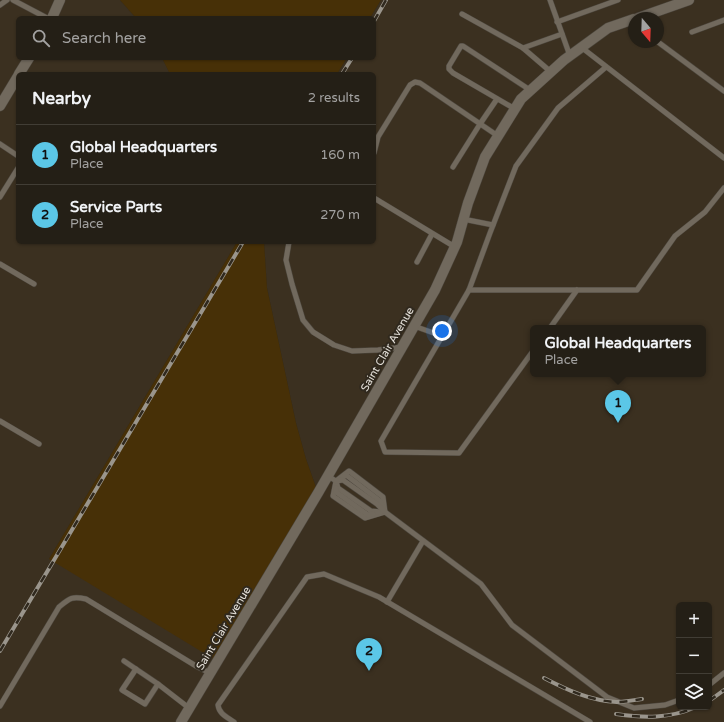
<!DOCTYPE html>
<html lang="en">
<head>
<meta charset="utf-8">
<style>
	:root { --surface:#241f16; --page:#2c271f; --text:#f1f3f6; --muted:#a3a2a1; --line:#413d35; --accent:#5bc7e7 }
	body { margin:0; font-family:"Varela Round",sans-serif; background:var(--page); color:var(--text) }
	.controls { position:absolute; right:12px; bottom:12px; display:grid; overflow:hidden; border-radius:6px; box-shadow:0 1px 3px #0004 }
	.controls button { width:36px; height:36px; display:grid; place-items:center; padding:0; border:0; border-bottom:1px solid var(--line); background:var(--surface); color:var(--text); font:20px sans-serif }
	.compass { position:absolute; left:628px; top:12px; width:36px; height:36px; border-radius:50%; background:var(--surface); box-shadow:0 1px 3px #0004; rotate:161deg }
	.you { position:absolute; left:442px; top:331px; width:14px; height:14px; margin:-10px; border:3px solid #fff; border-radius:50%; background:#1a73e8; box-shadow:0 0 0 6px #1a73e833 }
	.badge { display:grid; place-items:center; width:26px; height:26px; border-radius:50%; background:var(--accent); color:#111; font-size:13px; font-weight:700 }
	.pin { position:absolute; translate:-50% -33px; filter:drop-shadow(0 1px 2px #0008) }
	.pin::after { content:''; position:absolute; top:21px; width:14px; height:12px; background:inherit; clip-path:polygon(0 0,100% 0,50% 100%) }
	.popup { position:absolute; left:530px; top:325px; width:176px; height:52px; box-sizing:border-box; display:grid; place-content:center; border-radius:6px; background:var(--surface); filter:drop-shadow(0 1px 3px #0005); font-size:13px; white-space:nowrap; color:var(--muted) }
	.popup b { font-size:15px; color:var(--text) }
	.popup::after { content:''; position:absolute; left:50%; top:100%; margin-left:-8px; border:8px solid transparent; border-top-color:var(--surface) }
	.list { margin:0; padding:0; list-style:none }
	h2 { display:flex; justify-content:space-between; align-items:center; height:52px; margin:0; padding:0 16px; font-size:17px }
	h2 small { font-size:13px; font-weight:400; color:var(--muted) }
	.list li { display:grid; grid-template-columns:26px 1fr auto; gap:12px; align-items:center; box-sizing:border-box; height:60px; padding:0 16px; border-top:1px solid var(--line) }
	.list b { display:block; font-size:15px; white-space:nowrap }
	.list p { margin:0; font-size:13px; white-space:nowrap; color:var(--muted) }
	.list em { font-size:13px; font-style:normal; color:var(--muted) }
	.icon { flex:none; width:22px; height:22px; fill:none; stroke:currentColor; stroke-width:2; stroke-linecap:round; stroke-linejoin:round }
	.map { position:relative; flex:none; width:724px; height:722px; overflow:hidden }
	.search { position:absolute; background:var(--surface); box-shadow:0 1px 3px #0004; left:16px; top:16px; width:360px; height:44px; display:flex; align-items:center; gap:10px; box-sizing:border-box; padding:0 14px; border-radius:6px; color:var(--muted); font-size:15px }
	.panel { position:absolute; background:var(--surface); box-shadow:0 1px 3px #0004; left:16px; top:72px; width:360px; height:172px; border-radius:6px }
	.map>svg:first-child { display:block }
	.built { fill:#3b3020; fill-rule:evenodd }
	.green { fill:#473007 }
	.lines { fill:none; stroke-linecap:round; stroke-linejoin:round }
	.service-casing { stroke:#4d473e; stroke-width:6 }
	.minor-casing { stroke:#4d473e; stroke-width:11 }
	.tertiary-casing { stroke:#4d473e; stroke-width:11 }
	.service { stroke:#71695d; stroke-width:5 }
	.minor { stroke:#71695d; stroke-width:10 }
	.tertiary { stroke:#71695d; stroke-width:10 }
	.rail-casing { stroke:#9a958c; stroke-width:4 }
	.rail { stroke:#30291e; stroke-width:2.5; stroke-dasharray:8; stroke-linecap:butt }
	.labels { text-anchor:middle; stroke-width:4; stroke-linejoin:round; paint-order:stroke }
	.street-label { font-size:11px; fill:#e4e0d9; stroke:#30291e }
</style>
</head>
<body>
<div class="map">
<svg width="724" height="722" viewBox="0 0 724 722">
	<rect width="100%" height="100%" fill="#30291e"/>
	<g class="built">
		<polygon points="0,0 56,0 47,18 18,18 18,58 26,58 0,102"/>
		<polygon points="60,0 120,0 136,18 52,18"/>
		<path d="M381 0H724V722H0V106L18 76V242H237L49 559 318 493 306 459 296 423 267 288 264 242H374V74H337L347 58H374V18H370ZM634 18H658V42H634ZM533 328H703V374H533ZM679 605H709V707H679Z"/>
		<polygon points="29,58 162,58 170,74 19,74"/>
	</g>
	<g class="green">
		<polygon points="120,0 381,0 370,18 136,18"/>
		<polygon points="162,58 347,58 337,74 170,74"/>
		<polygon points="237,242 264,242 267,288 296,423 306,459 318,493 217,661 49,559"/>
	</g>
	<g class="lines">
		<g class="service-casing">
			<g id="service">
				<polyline points="13,0 47,18"/>
				<polyline points="550,0 570,56"/>
				<polyline points="0,5 7,0"/>
				<polyline points="462,14 523,48"/>
				<polyline points="557,22 618,0"/>
				<polyline points="692,32 724,20"/>
				<polyline points="658,42 724,91"/>
				<polyline points="581,47 724,158"/>
				<polyline points="551,72 523,48 562,34"/>
				<polyline points="515,109 453,73 449,69 449,66 461,46 463,46 530,90"/>
				<polyline points="0,144 18,156"/>
				<polyline points="374,153 378,137 410,85 415,82 420,83 498,136"/>
				<polyline points="453,167 480,124 497,99"/>
				<polyline points="0,197 18,168"/>
				<polyline points="374,198 455,247"/>
				<polyline points="463,219 493,225"/>
				<polyline points="289,242 286,260 292,284 303,320 313,332 334,345 352,351 378,350 401,347"/>
				<polyline points="417,262 432,234"/>
				<polyline points="0,264 34,284"/>
				<polyline points="469,290 637,290 675,236 705,212 724,188"/>
				<polyline points="414,326 442,336"/>
				<polyline points="550,328 577,290"/>
				<polyline points="533,351 459,453 385,452 381,441 469,290 490,233 516,166 558,108 606,67"/>
				<polyline points="0,421 39,444"/>
				<polygon points="349,471 383,497 385,512 365,518 333,496 336,481"/>
				<polyline points="328,476 336,481 338,488 371,511 381,512"/>
				<polyline points="342,478 346,475 380,501 383,507"/>
				<polyline points="336,481 343,480 377,504 385,512 481,584 512,625 607,697 634,708 665,705 679,700"/>
				<polyline points="336,488 336,492 368,515 373,514"/>
				<polyline points="387,602 423,541"/>
				<polyline points="124,661 158,684 189,708"/>
				<polyline points="136,669 122,690 145,704 158,684"/>
				<polyline points="709,685 724,673"/>
				<path d="M0 706 59 607C70 598 72 596 86 599L196 666 210 673"/>
				<path d="M234 722C227 717 219 714 218 705L307 577 324 574 379 597 590 722"/>
			</g>
		</g>
		<g class="minor-casing">
			<g id="minor">
				<polyline points="52,18 60,0"/>
				<polyline points="19,74 29,58"/>
				<polyline points="0,106 18,76"/>
			</g>
		</g>
		<g class="tertiary-casing">
			<g id="tertiary">
				<polyline points="638,18 689,0"/>
				<polyline points="181,722 318,493 435,290 457,242 468,203 485,157 521,99 564,60 608,28 634,19"/>
			</g>
		</g>
		<use href="#service" class="service"/>
		<use href="#minor" class="minor"/>
		<use href="#tertiary" class="tertiary"/>
		<g class="rail-casing">
			<g id="rail">
				<polyline points="374,21 386,0"/>
				<polyline points="342,74 352,58"/>
				<polyline points="0,651 243,242"/>
				<path d="M544 678C567 690 591 701 617 702 625 702 634 700 642 699"/>
				<polyline points="709,701 724,690"/>
				<path d="M616 714C644 718 669 719 696 707"/>
			</g>
		</g>
		<use href="#rail" class="rail"/>
	</g>
	<g class="labels">
		<g class="street-label">
			<text transform="translate(387 349) rotate(-60)" y="4">Saint Clair Avenue</text>
			<text transform="translate(223 628) rotate(-59)" y="4">Saint Clair Avenue</text>
		</g>
	</g>
</svg>
<div class="controls">
<button>+</button>
<button>−</button>
<button><svg class="icon" aria-label="layers" viewBox="0 0 24 24"><path d="M12 4l9 5-9 5-9-5zM3 14l9 5 9-5"/></svg></button>
</div>
<svg class="compass" viewBox="-18 -18 36 36"><path d="M0-13l5 13h-10z" fill="#e53935"/><path d="M0 13l5-13h-10z" fill="#a3a2a1"/></svg>
<div class="you"></div>
<div class="pin badge" style="left:618px;top:423px">1</div>
<div class="popup"><b>Global Headquarters</b>Place</div>
<div class="pin badge" style="left:369px;top:671px">2</div>
<div class="search"><svg class="icon" aria-label="search" viewBox="0 0 24 24"><circle cx="10" cy="10" r="6"/><path d="M15 15l6 6"/></svg>Search here</div>
<section class="panel">
<h2>Nearby<small>2 results</small></h2>
<ul class="list">
<li><span class="badge">1</span><div><b>Global Headquarters</b><p>Place</p></div><em>160 m</em></li>
<li><span class="badge">2</span><div><b>Service Parts</b><p>Place</p></div><em>270 m</em></li>
</ul>
</section>
</div>
</body>
</html>
